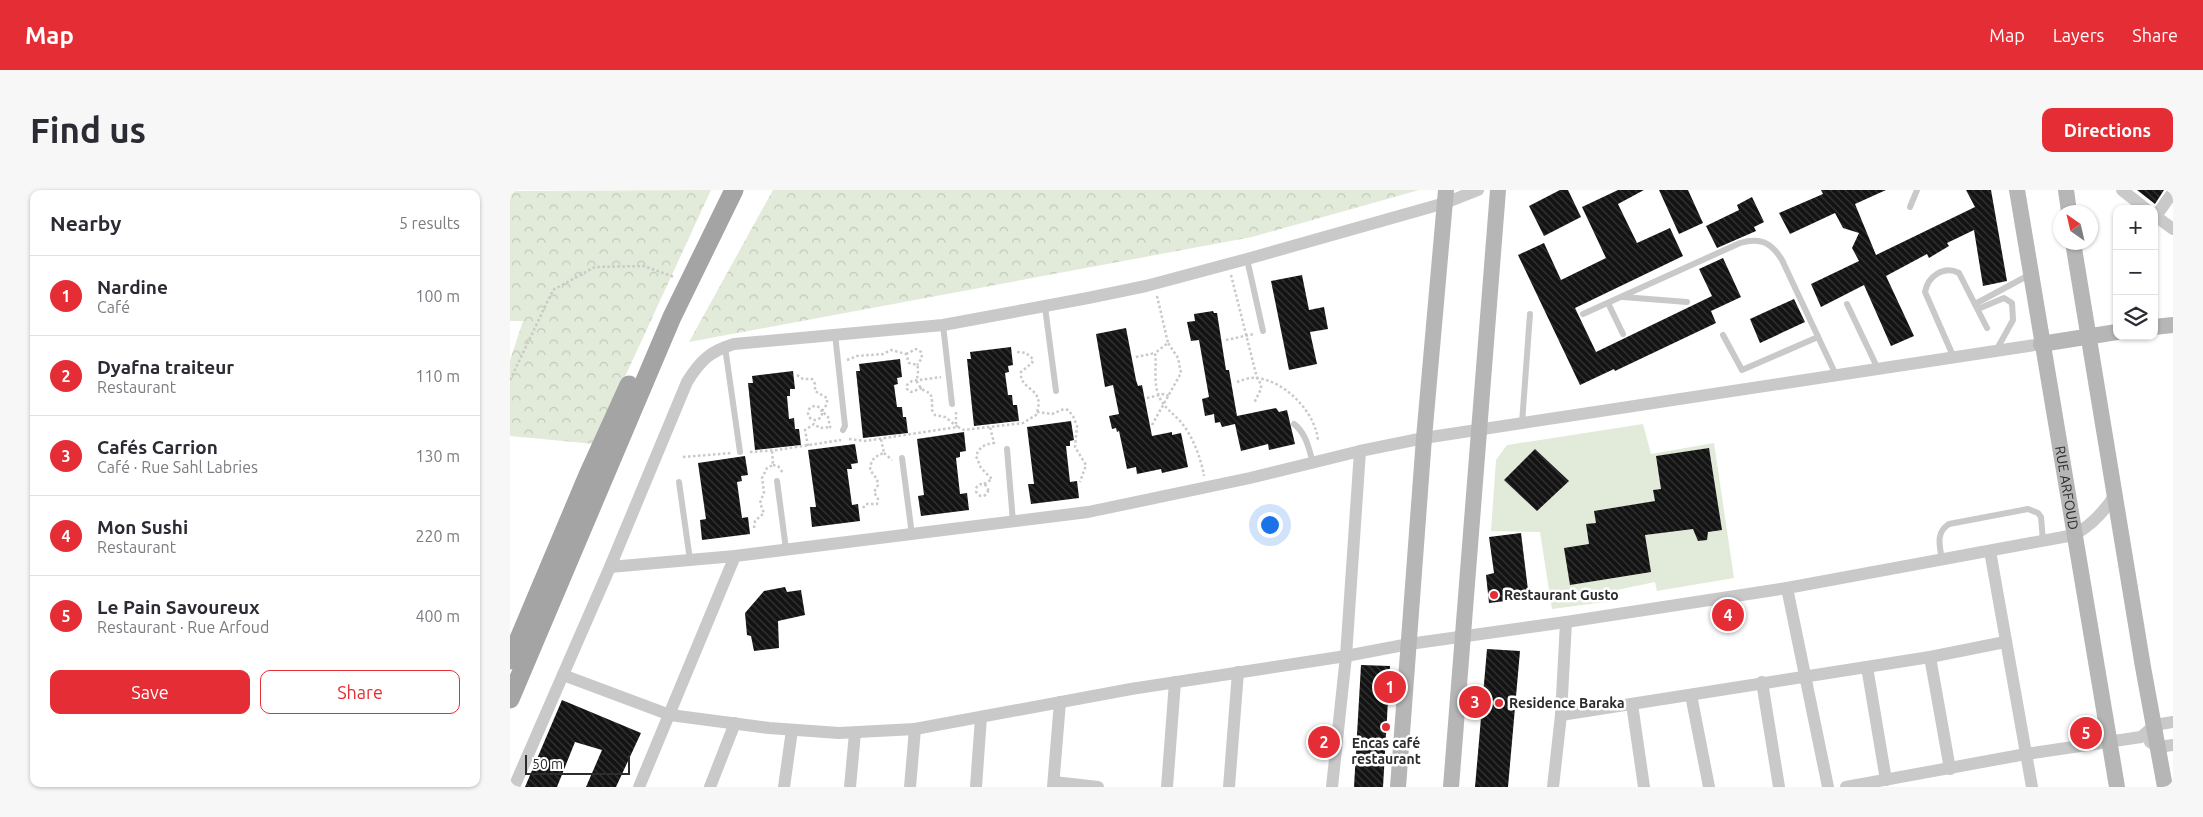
<!DOCTYPE html>
<html lang="en">
<head>
<meta charset="utf-8">
<style>
	:root { --surface:#fff; --page:#f7f7f7; --text:#2b2b33; --muted:#7c7c81; --line:#e1e1e2; --accent:#e42d34 }
	body { margin:0; font-family:Ubuntu,sans-serif; background:var(--page); color:var(--text) }
	.controls { position:absolute; right:15px; top:15px; display:grid; overflow:hidden; border-radius:10px; box-shadow:0 1px 4px #0004 }
	.controls button { width:45px; height:45px; display:grid; place-items:center; padding:0; border:0; border-bottom:1px solid var(--line); background:var(--surface); color:var(--text); font:25px sans-serif }
	.compass { position:absolute; left:1543px; top:15px; width:45px; height:45px; border-radius:50%; background:var(--surface); box-shadow:0 1px 4px #0004; rotate:326deg }
	.scale { position:absolute; left:15px; bottom:12px; width:105px; box-sizing:border-box; padding-left:5px; border:2px solid #2c2c2c; border-top:0; font-size:14px; line-height:18px; white-space:nowrap; color:#2c2c2c; -webkit-text-stroke:4px #fff; paint-order:stroke }
	.you { position:absolute; left:759px; top:334px; width:18px; height:18px; margin:-12px; border:4px solid #fff; border-radius:50%; background:#1a73e8; box-shadow:0 0 0 8px #1a73e833 }
	.badge { display:grid; place-items:center; width:32px; height:32px; border-radius:50%; background:var(--accent); color:#fff; font-size:16px; font-weight:700 }
	.pin { position:absolute; translate:-50% -50%; border:2px solid #fff; box-shadow:0 1px 5px #0006 }
	.list { margin:0; padding:0; list-style:none }
	h2 { display:flex; justify-content:space-between; align-items:center; height:65px; margin:0; padding:0 20px; font-size:21px }
	h2 small { font-size:16px; font-weight:400; color:var(--muted) }
	.list li { display:grid; grid-template-columns:32px 1fr auto; gap:15px; align-items:center; box-sizing:border-box; height:80px; padding:0 20px; border-top:1px solid var(--line) }
	.list b { display:block; font-size:19px; white-space:nowrap }
	.list p { margin:0; font-size:16px; white-space:nowrap; color:var(--muted) }
	.list em { font-size:16px; font-style:normal; color:var(--muted) }
	.actions { display:flex; gap:10px; padding:15px 20px }
	.actions a { flex:1; padding:11px 0; border:1px solid var(--accent); border-radius:10px; text-align:center; font-size:18px; color:var(--accent) }
	.actions .main { background:var(--accent); color:#fff }
	.icon { flex:none; width:28px; height:28px; fill:none; stroke:currentColor; stroke-width:2; stroke-linecap:round; stroke-linejoin:round }
	.map { position:relative; flex:none; width:1663px; height:597px; overflow:hidden; border-radius:10px }
	header { display:flex; align-items:center; gap:30px; box-sizing:border-box; height:70px; padding:0 25px; background:var(--accent); color:#fff }
	header strong { font-size:24px }
	nav { display:flex; gap:28px; margin-inline-start:auto; font-size:18px }
	.intro { display:flex; align-items:center; justify-content:space-between; box-sizing:border-box; height:120px; padding:0 30px }
	h1 { margin:0; font-size:35px }
	.button { padding:12px 22px; border-radius:10px; background:var(--accent); color:#fff; font-size:18px; font-weight:700 }
	main { display:flex; gap:30px; padding:0 30px }
	aside { flex:1; background:var(--surface); border-radius:10px; box-shadow:0 1px 4px #0004 }
	.map>svg:first-child { display:block }
	.forest { fill:url(#forest-crowns) }
	.green { fill:#e2ead9 }
	.building { fill:url(#building-back-hatch) }
	.lines { fill:none; stroke-linecap:round; stroke-linejoin:round }
	.path { stroke:#c9c9c9; stroke-width:2.5; stroke-dasharray:2.5 2.5; stroke-linecap:butt }
	.lane { stroke:#c9c9c9; stroke-width:6 }
	.street { stroke:#c9c9c9; stroke-width:12 }
	.secondary { stroke:#b6b6b6; stroke-width:16 }
	.primary { stroke:#a4a4a4; stroke-width:19 }
	.poi-dot { fill:#e42d34; stroke:#fff; stroke-width:2 }
	.labels { text-anchor:middle; stroke-width:5; stroke-linejoin:round; paint-order:stroke }
	.street-label { font-size:14px; fill:#2c2c2c; stroke:#fff }
	.poi-label { font-size:14px; font-weight:bold; fill:#2c2c2c; stroke:#fff; text-anchor:start }
</style>
</head>
<body>
<header>
<strong>Map</strong>
<nav><a>Map</a><a>Layers</a><a>Share</a></nav>
</header>
<div class="intro"><h1>Find us</h1><a class="button">Directions</a></div>
<main>
<aside>
<h2>Nearby<small>5 results</small></h2>
<ul class="list">
<li><span class="badge">1</span><div><b>Nardine</b><p>Café</p></div><em>100 m</em></li>
<li><span class="badge">2</span><div><b>Dyafna traiteur</b><p>Restaurant</p></div><em>110 m</em></li>
<li><span class="badge">3</span><div><b>Cafés Carrion</b><p>Café · Rue Sahl Labries</p></div><em>130 m</em></li>
<li><span class="badge">4</span><div><b>Mon Sushi</b><p>Restaurant</p></div><em>220 m</em></li>
<li><span class="badge">5</span><div><b>Le Pain Savoureux</b><p>Restaurant · Rue Arfoud</p></div><em>400 m</em></li>
</ul>
<div class="actions"><a class="main">Save</a><a>Share</a></div>
</aside>
<div class="map">
<svg width="1663" height="597" viewBox="0 0 1663 597">
	<defs>
		<pattern id="forest-crowns" width="20" height="18" patternUnits="userSpaceOnUse" patternTransform="scale(1.25)"><rect width="20" height="18" fill="#e2ead9"/><path d="M2 6a3 3 0 1 1 6 0M12 15a3 3 0 1 1 6 0" fill="none" stroke="#c2c9ba"/></pattern>
		<pattern id="building-back-hatch" width="6" height="6" patternUnits="userSpaceOnUse" patternTransform="scale(1.25)"><rect width="6" height="6" fill="#131313"/><path d="M-1 5l2 2M0 0l6 6M5-1l2 2" fill="none" stroke="#363636"/></pattern>
	</defs>
	<rect width="100%" height="100%" fill="#fff"/>
	<g class="forest">
		<polygon points="201,0 84,254 0,246 0,170 13,131 0,131 0,1"/>
		<polygon points="263,0 909,0 742,47 179,152"/>
	</g>
	<polygon class="green" points="1133,234 1141,264 1204,253 1224,388 1147,401 1145,392 1102,401 1102,411 1042,419 1030,342 981,341 986,270 997,255"/>
	<g class="building">
		<polygon points="1050,0 1058,0 1071,27 1034,46 1019,16"/>
		<polygon points="1108,0 1134,0 1108,14 1127,53 1160,38 1173,66 1065,118 1086,162 1202,106 1189,79 1213,68 1231,107 1201,121 1206,133 1105,181 1104,179 1070,195 1008,65 1034,53 1051,90 1096,68 1072,17"/>
		<polygon points="1149,0 1178,0 1193,33 1169,44"/>
		<polygon points="1311,0 1376,0 1345,14 1366,65 1465,17 1456,0 1481,0 1497,91 1473,96 1464,40 1437,53 1439,56 1419,68 1417,64 1376,86 1404,146 1381,156 1354,95 1311,117 1301,94 1349,71 1342,58 1349,43 1333,38 1325,23 1280,44 1269,23 1313,4"/>
		<polygon points="1627,0 1654,0 1645,14"/>
		<polygon points="1242,7 1254,32 1244,37 1246,41 1207,58 1196,36 1229,20 1227,15"/>
		<polygon points="792,85 799,120 814,117 818,139 800,142 807,174 779,180 761,91"/>
		<polygon points="1284,109 1295,132 1250,153 1240,129"/>
		<polygon points="703,121 704,123 707,123 716,180 719,180 727,226 766,218 769,222 777,220 785,254 759,260 758,254 731,261 725,234 712,237 710,232 705,233 704,224 695,226 692,209 699,207 689,150 681,151 677,132 685,131 684,124"/>
		<polygon points="616,138 626,190 628,196 632,195 642,246 662,242 662,245 671,243 678,277 652,283 651,279 627,284 626,277 617,279 609,241 607,242 606,238 602,239 599,226 609,224 603,195 595,197 586,144"/>
		<polygon points="501,157 503,175 498,176 499,182 495,183 498,205 502,205 503,215 507,215 509,231 464,236 457,169 461,169 460,162"/>
		<polygon points="390,169 392,187 387,188 388,194 384,195 387,217 392,217 393,227 396,227 398,243 353,248 346,181 350,181 349,174"/>
		<polygon points="283,181 285,199 280,199 280,206 277,206 279,229 284,228 285,239 289,239 291,255 245,260 238,193 243,193 242,186"/>
		<polygon points="561,231 564,250 560,251 560,256 556,256 560,292 567,291 569,308 521,314 518,294 524,294 517,237"/>
		<polygon points="454,242 456,261 450,262 450,267 446,268 450,304 457,303 459,320 411,326 408,306 414,305 407,249"/>
		<polygon points="345,254 348,273 341,274 342,279 337,279 342,315 348,314 350,331 302,337 300,317 306,317 298,260"/>
		<polygon points="1199,258 1212,340 1198,342 1197,350 1188,351 1183,339 1135,345 1141,382 1060,395 1054,358 1079,354 1076,334 1086,333 1084,321 1145,311 1143,300 1151,299 1146,266"/>
		<polygon points="1025,259 1059,291 1027,321 994,290"/>
		<polygon points="235,266 238,285 231,286 232,291 227,292 232,328 238,327 240,344 192,350 190,330 196,329 188,273"/>
		<polygon points="1011,343 1019,408 979,413 976,385 984,383 979,347"/>
		<polygon points="275,397 277,402 291,400 295,425 268,431 269,458 244,461 241,446 237,445 235,423 254,401"/>
		<polygon points="977,459 1010,461 998,597 965,597"/>
		<polygon points="851,475 880,476 873,597 844,597"/>
		<polygon points="52,510 131,543 106,597 76,597 92,560 65,552 47,597 15,597"/>
	</g>
	<g class="lines">
		<g class="path">
			<polyline points="721,85 747,188 751,194 751,199 744,213"/>
			<path d="M647 106 658 153 645 163C647 177 643 193 649 206 653 217 663 223 671 232 683 247 691 268 694 286"/>
			<polyline points="716,150 744,144"/>
			<polyline points="396,164 406,159 411,162 412,168 407,175"/>
			<polyline points="626,167 645,163"/>
			<path d="M337 170 347 166 373 164 381 160 396 164 399 173 407 175C410 182 405 190 408 194 417 208 423 195 422 220L425 225 435 227 448 237"/>
			<polyline points="287,185 293,189 302,189 305,194 305,201 317,208 317,214 312,221 318,227 320,237 323,238"/>
			<polyline points="0,190 43,100 85,77 134,76 164,87"/>
			<path d="M727 192C733 190 740 187 746 188 775 190 807 224 808 252"/>
			<polyline points="412,198 401,202 397,199 397,195 402,191 431,187"/>
			<polyline points="637,208 654,204 659,206"/>
			<circle cx="305" cy="223" r="7"/>
			<polyline points="446,222 446,234"/>
			<polyline points="527,222 542,224 554,219 558,220 563,226 567,236 565,257 576,275 570,292"/>
			<polyline points="642,235 671,183 668,168 658,153"/>
			<path d="M339 249 355 251 441 238 448 237 454 240 513 233 526 225C537 196 509 202 511 182L522 173 523 169 516 163 507 162"/>
			<polyline points="298,256 295,240 304,234 310,238 320,237"/>
			<polyline points="240,262 267,260 331,250"/>
			<polyline points="374,263 382,270"/>
			<polyline points="173,267 222,263"/>
			<polyline points="263,275 268,276 273,283"/>
			<circle cx="472" cy="300" r="6"/>
			<path d="M474 294 482 289 471 278 466 266C469 258 474 254 484 253L480 237"/>
			<path d="M353 318 356 314H367L368 309 364 302 368 295 367 289 360 280C361 269 364 267 374 263L371 249"/>
			<polyline points="244,338 245,331 254,323 250,313 254,302 252,288 257,278 263,275 262,260"/>
		</g>
		<g class="lane">
			<polyline points="1400,17 1407,0"/>
			<polyline points="737,69 753,141"/>
			<polyline points="1113,107 1177,112"/>
			<polyline points="1098,113 1113,144"/>
			<polyline points="1337,114 1368,179"/>
			<polyline points="1465,114 1519,85"/>
			<polyline points="535,117 546,201"/>
			<polyline points="1468,119 1494,108 1502,113 1503,130 1487,159"/>
			<path d="M1073 124 1230 53C1250 47 1261 52 1272 70L1326 185"/>
			<polyline points="433,135 442,214"/>
			<polyline points="325,144 335,236 333,240"/>
			<polyline points="1213,145 1232,180 1308,147"/>
			<polyline points="215,157 230,262"/>
			<path d="M1444 168 1415 102C1418 86 1434 75 1449 83L1477 138"/>
			<polyline points="1012,233 1020,124"/>
			<path d="M784 234C796 243 799 259 803 273"/>
			<polyline points="497,259 503,332"/>
			<polyline points="392,268 402,345"/>
			<polyline points="267,291 276,359"/>
			<polyline points="169,292 180,370"/>
			<path d="M1432 370C1430 356 1425 343 1439 334L1518 319 1528 323 1531 327 1533 351"/>
		</g>
		<g class="street">
			<polyline points="1612,0 1636,19"/>
			<polyline points="1644,25 1663,39"/>
			<polyline points="1646,26 1663,2"/>
			<polyline points="1480,361 1522,597"/>
			<polyline points="100,377 225,366 578,322 740,288 850,261 914,248 1531,154"/>
			<polyline points="1277,398 1318,597"/>
			<polyline points="1420,467 1440,579"/>
			<polyline points="1357,477 1376,590"/>
			<path d="M53 485 160 525 259 538 329 543 405 539 621 499 836 466 899 454 1056 432 1277 398 1564 345C1582 335 1594 322 1605 305"/>
			<polyline points="1252,492 1269,597"/>
			<polyline points="1181,505 1199,597"/>
			<polyline points="1122,514 1134,597"/>
			<polyline points="1051,525 1420,467 1495,452"/>
			<polyline points="1640,552 1649,557 1663,555"/>
			<polyline points="544,592 588,597"/>
			<path d="M4 597 100 377 177 192C190 171 200 161 224 154L433 135 578 108 636 96 737 69 935 13 968 0"/>
			<polyline points="129,597 225,366"/>
			<polyline points="200,597 225,533"/>
			<polyline points="274,597 282,540"/>
			<polyline points="340,597 345,543"/>
			<polyline points="400,597 405,539"/>
			<polyline points="466,597 471,527"/>
			<polyline points="543,597 550,512"/>
			<polyline points="657,597 665,492"/>
			<polyline points="719,597 728,482"/>
			<polyline points="822,597 836,466 850,261"/>
			<polyline points="1043,597 1051,525 1056,432"/>
			<polyline points="1336,597 1516,564 1631,547 1645,535 1663,532"/>
		</g>
		<g class="secondary">
			<path id="s1" d="M1507 0 1607 597"/>
			<polyline points="1556,0 1559,22"/>
			<polyline points="1563,52 1633,477 1655,597"/>
			<polyline points="1644,137 1663,135"/>
			<polyline points="1531,154 1607,142"/>
			<polyline points="888,597 914,248 936,0"/>
			<polyline points="941,597 988,0"/>
		</g>
		<g class="primary">
			<polyline points="0,470 78,285 119,195"/>
			<polyline points="0,509 162,127 224,0"/>
		</g>
	</g>
	<g class="poi-dot">
		<circle cx="984" cy="405" r="5"/>
		<circle cx="989" cy="513" r="5"/>
		<circle cx="876" cy="537" r="5"/>
	</g>
	<g class="labels">
		<g class="street-label">
			<text dy="5" stroke="none"><textPath href="#s1" startOffset="302">RUE ARFOUD</textPath></text>
		</g>
		<g class="poi-label">
			<text x="994" y="410">Restaurant Gusto</text>
			<text x="999" y="518">Residence Baraka</text>
			<text x="876" y="558" text-anchor="middle">Encas café<tspan x="876" dy="16">restaurant</tspan></text>
		</g>
	</g>
</svg>
<div class="controls">
<button>+</button>
<button>−</button>
<button><svg class="icon" aria-label="layers" viewBox="0 0 24 24"><path d="M12 4l9 5-9 5-9-5zM3 14l9 5 9-5"/></svg></button>
</div>
<svg class="compass" viewBox="-18 -18 36 36"><path d="M0-13l5 13h-10z" fill="#e53935"/><path d="M0 13l5-13h-10z" fill="#7c7c81"/></svg>
<div class="scale">50 m</div>
<div class="you"></div>
<div class="pin badge" style="left:880px;top:497px">1</div>
<div class="pin badge" style="left:814px;top:552px">2</div>
<div class="pin badge" style="left:965px;top:512px">3</div>
<div class="pin badge" style="left:1218px;top:425px">4</div>
<div class="pin badge" style="left:1576px;top:543px">5</div>
</div>
</main>
</body>
</html>
